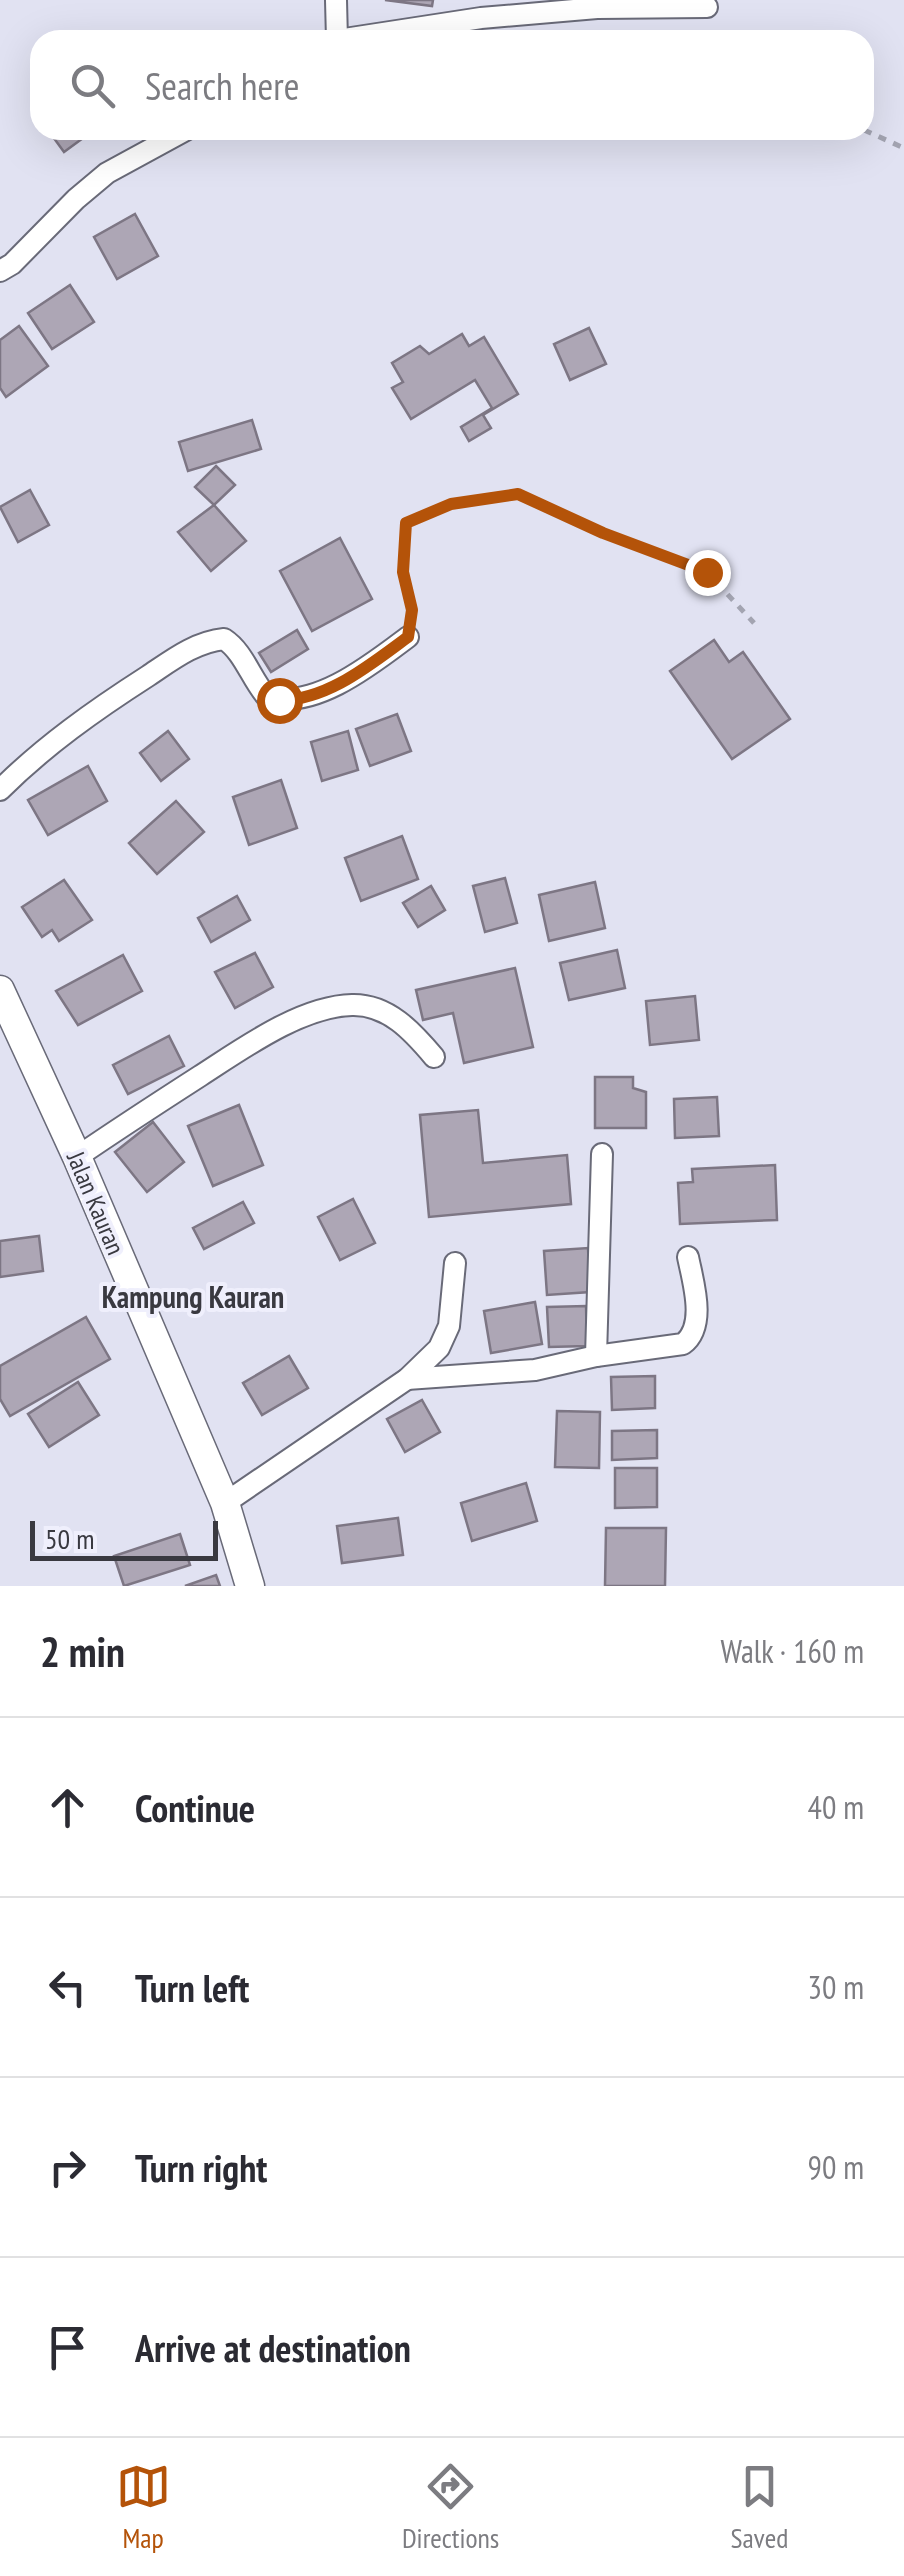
<!DOCTYPE html>
<html lang="en">
<head>
<meta charset="utf-8">
<style>
	:root { --surface:#fff; --page:#f2f2f3; --text:#2b2b33; --muted:#7c7c81; --line:#e1e1e2; --accent:#b45309 }
	body { margin:0; font-family:"PT Sans Narrow",sans-serif; background:var(--page); color:var(--text) }
	.scale { position:absolute; left:30px; bottom:25px; width:188px; box-sizing:border-box; padding-left:10px; border:5px solid #393940; border-top:0; font-size:28px; line-height:35px; white-space:nowrap; color:#393940; -webkit-text-stroke:8px #efeffc; paint-order:stroke }
	.stop { position:absolute; width:30px; height:30px; margin:-22px; border:8px solid #b45309; border-radius:50%; background:#fff }
	.stop.end { background:#b45309; border-color:#fff; box-shadow:0 2px 10px #0008 }
	.list { margin:0; padding:0; list-style:none }
	h2 { display:flex; justify-content:space-between; align-items:center; height:130px; margin:0; padding:0 40px; font-size:42px }
	h2 small { font-size:32px; font-weight:400; color:var(--muted) }
	.list li { display:grid; grid-template-columns:65px 1fr auto; gap:30px; align-items:center; box-sizing:border-box; height:180px; padding:0 40px; border-top:2px solid var(--line) }
	.list b { display:block; font-size:38px; white-space:nowrap }
	.list em { font-size:32px; font-style:normal; color:var(--muted) }
	.icon { flex:none; width:55px; height:55px; fill:none; stroke:currentColor; stroke-width:2; stroke-linecap:round; stroke-linejoin:round }
	.map { position:relative; flex:none; width:904px; height:1586px; overflow:hidden }
	.search { position:absolute; background:var(--surface); box-shadow:0 10px 40px #0002; left:30px; right:30px; top:30px; height:110px; display:flex; align-items:center; gap:25px; box-sizing:border-box; padding:0 35px; border-radius:30px; color:var(--muted); font-size:38px }
	.sheet { height:850px; background:var(--surface) }
	nav { display:flex; justify-content:space-around; align-items:center; box-sizing:border-box; height:140px; border-top:2px solid var(--line); background:var(--surface); font-size:28px; color:var(--muted) }
	nav a { display:grid; justify-items:center; gap:5px }
	nav .on { color:var(--accent) }
	.map>svg:first-child { display:block }
	.building { fill:#ada6b5; stroke:#7d7684; stroke-width:2.5 }
	.lines { fill:none; stroke-linecap:round; stroke-linejoin:round }
	.street-casing { stroke:#696a78; stroke-width:24 }
	.secondary-casing { stroke:#696a78; stroke-width:31 }
	.path { stroke:#a3a4b1; stroke-width:5; stroke-dasharray:8 8; stroke-linecap:butt }
	.street { stroke:#fff; stroke-width:20 }
	.secondary { stroke:#fff; stroke-width:28 }
	.route { stroke:#b45309; stroke-width:12 }
	.labels { text-anchor:middle; stroke-width:8; stroke-linejoin:round; paint-order:stroke }
	.street-label { font-size:25px; fill:#393940; stroke:#efeffc }
	.quarter-label { font-size:30px; font-weight:bold; fill:#393940; stroke:#efeffc }
</style>
</head>
<body>
<div class="map">
<svg width="904" height="1586" viewBox="0 0 904 1586">
	<rect width="100%" height="100%" fill="#e1e2f2"/>
	<g class="building">
		<polygon points="385,0 433,0 432,6"/>
		<polygon points="48,130 94,130 64,152"/>
		<polygon points="135,214 158,256 117,279 94,237"/>
		<polygon points="70,285 94,322 52,349 28,313"/>
		<polygon points="19,326 48,366 6,397 0,388 0,340"/>
		<polygon points="589,328 606,364 570,380 554,344"/>
		<polygon points="462,334 469,346 484,337 518,394 483,415 491,428 469,441 461,427 492,408 475,380 411,419 392,388 403,382 392,363 420,346 429,354"/>
		<polygon points="252,420 261,449 188,471 179,442"/>
		<polygon points="216,466 235,485 214,505 195,487"/>
		<polygon points="30,490 49,525 18,542 0,507"/>
		<polygon points="214,505 246,541 211,571 178,532"/>
		<polygon points="340,538 372,599 312,631 280,571"/>
		<polygon points="297,630 308,649 271,672 259,653"/>
		<polygon points="714,640 729,662 743,652 790,719 732,759 670,671"/>
		<polygon points="397,714 411,751 370,766 356,729"/>
		<polygon points="168,731 189,759 161,781 140,753"/>
		<polygon points="348,731 358,770 322,781 311,742"/>
		<polygon points="88,766 107,801 48,835 28,800"/>
		<polygon points="281,780 297,828 249,845 233,797"/>
		<polygon points="176,801 204,832 157,874 129,843"/>
		<polygon points="402,836 418,879 361,901 345,858"/>
		<polygon points="505,878 517,923 485,932 473,886"/>
		<polygon points="64,880 92,920 59,941 52,930 42,937 22,907"/>
		<polygon points="595,882 605,928 549,941 539,895"/>
		<polygon points="431,886 445,910 418,927 403,903"/>
		<polygon points="237,896 250,920 211,942 198,918"/>
		<polygon points="617,950 625,988 569,1000 560,963"/>
		<polygon points="255,953 273,987 235,1008 215,972"/>
		<polygon points="123,955 142,991 78,1025 56,991"/>
		<polygon points="515,968 533,1047 464,1063 453,1013 423,1020 416,990"/>
		<polygon points="695,996 699,1040 650,1045 646,1001"/>
		<polygon points="169,1036 184,1066 128,1094 113,1065"/>
		<polygon points="595,1077 633,1077 633,1088 646,1092 646,1128 595,1128"/>
		<polygon points="717,1097 719,1136 675,1138 674,1099"/>
		<polygon points="239,1105 263,1165 213,1186 188,1126"/>
		<polygon points="478,1110 483,1163 567,1155 571,1204 429,1217 420,1115"/>
		<polygon points="153,1122 184,1162 147,1192 115,1152"/>
		<polygon points="775,1165 777,1220 680,1224 678,1183 693,1182 692,1169"/>
		<polygon points="353,1199 375,1243 340,1260 318,1217"/>
		<polygon points="243,1202 254,1223 204,1249 193,1228"/>
		<polygon points="39,1236 43,1271 0,1277 0,1241"/>
		<polygon points="588,1248 590,1292 547,1295 544,1251"/>
		<polygon points="535,1302 542,1344 491,1353 484,1311"/>
		<polygon points="586,1306 587,1346 549,1347 547,1307"/>
		<polygon points="86,1317 110,1359 10,1416 0,1399 0,1366"/>
		<polygon points="289,1356 308,1388 262,1415 243,1383"/>
		<polygon points="655,1376 655,1408 612,1410 611,1377"/>
		<polygon points="78,1382 99,1415 49,1447 28,1414"/>
		<polygon points="422,1400 440,1432 405,1452 387,1419"/>
		<polygon points="557,1411 600,1412 599,1468 555,1467"/>
		<polygon points="657,1430 657,1458 612,1460 612,1431"/>
		<polygon points="615,1468 657,1468 657,1507 615,1508"/>
		<polygon points="526,1483 537,1521 472,1541 461,1503"/>
		<polygon points="398,1518 403,1555 342,1563 337,1526"/>
		<polygon points="606,1528 666,1528 665,1586 605,1586"/>
		<polygon points="180,1534 190,1565 124,1586 114,1556"/>
		<polygon points="216,1575 220,1586 185,1586"/>
	</g>
	<g class="lines">
		<g class="street-casing">
			<g id="street">
				<polyline points="336,0 337,40"/>
				<polyline points="338,40 481,18 597,8 707,7"/>
				<polyline points="0,271 12,264 76,199 107,173 186,130"/>
				<path d="M0 790C44 746 95 710 148 676 172 660 195 642 224 639 244 652 251 679 267 697 315 710 372 664 408 637"/>
				<path d="M77 1157C118 1129 158 1103 200 1076 242 1049 301 1006 352 1005 388 1004 413 1032 434 1057"/>
				<polyline points="596,1356 602,1154"/>
				<path d="M407 1379 535 1370 596 1356 683 1344C707 1326 693 1282 688 1257"/>
				<polyline points="225,1503 407,1379 439,1348 449,1326 455,1263"/>
			</g>
		</g>
		<g class="secondary-casing">
			<polyline id="secondary" points="0,990 77,1157 225,1503 250,1586"/>
		</g>
		<g class="path">
			<polyline points="864,130 904,148"/>
			<polyline points="411,618 412,610 403,572 406,523 451,503 518,494 603,533 707,572 754,623"/>
		</g>
		<use href="#street" class="street"/>
		<use href="#secondary" class="secondary"/>
	</g>
	<g class="lines">
		<path class="route" d="M279 700C327 701 371 664 408 637L412 610 403 572 406 523 451 504 518 494 603 533 707 572"/>
	</g>
	<g class="labels">
		<g class="street-label">
			<text transform="translate(96 1203) rotate(67)" y="9">Jalan Kauran</text>
		</g>
		<g class="quarter-label">
			<text x="193" y="1308">Kampung Kauran</text>
		</g>
	</g>
</svg>
<div class="scale">50 m</div>
<div class="stop" style="left:279px;top:700px"></div>
<div class="stop end" style="left:707px;top:572px"></div>
<div class="search"><svg class="icon" aria-label="search" viewBox="0 0 24 24"><circle cx="10" cy="10" r="6"/><path d="M15 15l6 6"/></svg>Search here</div>
</div>
<section class="sheet">
<h2>2 min<small>Walk · 160 m</small></h2>
<ul class="list">
<li><svg class="icon" aria-label="ahead" viewBox="0 0 24 24"><path d="M12 20V5M6 11l6-6 6 6"/></svg><div><b>Continue</b></div><em>40 m</em></li>
<li><svg class="icon" aria-label="left" viewBox="0 0 24 24"><path d="M17 20v-9H6M10 6l-5 5 5 5"/></svg><div><b>Turn left</b></div><em>30 m</em></li>
<li><svg class="icon" aria-label="right" viewBox="0 0 24 24"><path d="M7 20v-9h11M14 6l5 5-5 5"/></svg><div><b>Turn right</b></div><em>90 m</em></li>
<li><svg class="icon" aria-label="arrive" viewBox="0 0 24 24"><path d="M6 21V4h12l-3 4 3 4H6"/></svg><div><b>Arrive at destination</b></div></li>
</ul>
</section>
<nav>
<a class="on"><svg class="icon" aria-label="map" viewBox="0 0 24 24"><path d="M3 6l6-2 6 2 6-2v14l-6 2-6-2-6 2zM9 4v14M15 6v14"/></svg>Map</a>
<a><svg class="icon" aria-label="directions" viewBox="0 0 24 24"><path d="M12 3l9 9-9 9-9-9zM9 14v-3h6M13 9l2 2-2 2"/></svg>Directions</a>
<a><svg class="icon" aria-label="saved" viewBox="0 0 24 24"><path d="M7 4h10v16l-5-4-5 4z"/></svg>Saved</a>
</nav>
</body>
</html>
